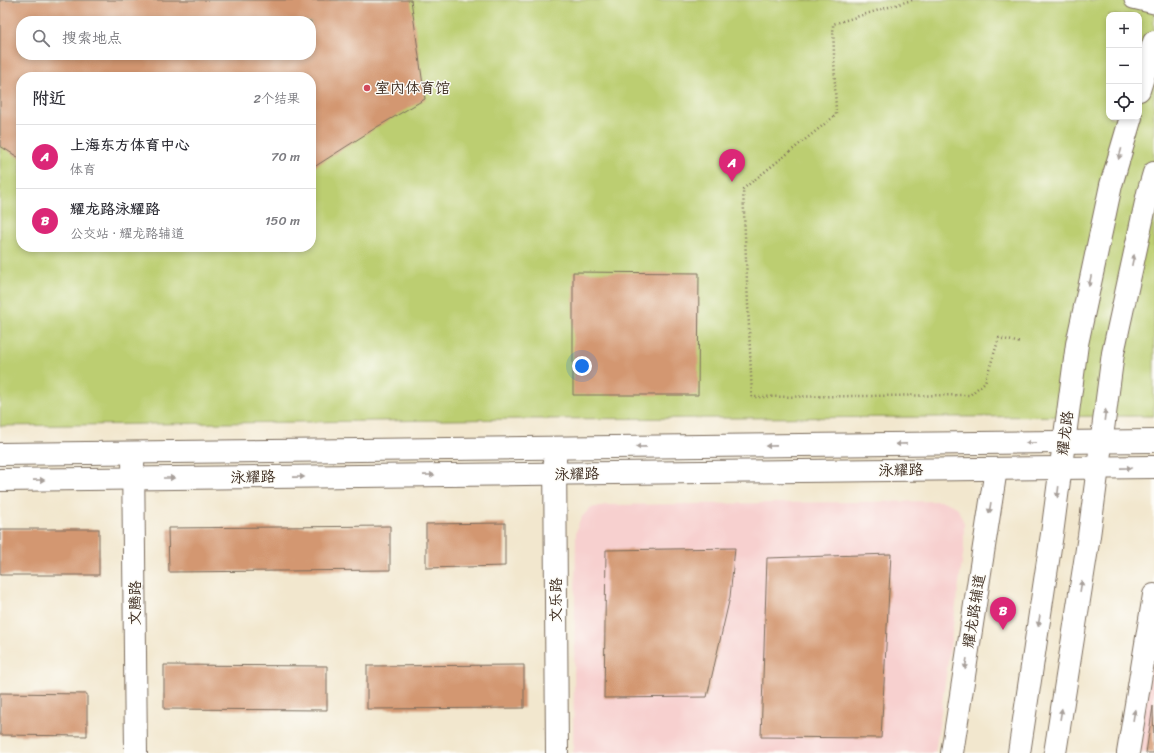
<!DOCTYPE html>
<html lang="zh">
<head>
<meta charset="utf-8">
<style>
	:root { --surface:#fff; --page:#f2f2f3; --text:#2b2b33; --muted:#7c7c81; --line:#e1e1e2; --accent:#db2777 }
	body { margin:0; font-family:Sriracha,"LXGW WenKai TC",sans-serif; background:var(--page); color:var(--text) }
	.controls { position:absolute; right:12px; top:12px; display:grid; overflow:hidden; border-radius:8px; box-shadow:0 2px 6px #0003 }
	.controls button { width:36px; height:36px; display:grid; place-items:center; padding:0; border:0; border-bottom:1px solid var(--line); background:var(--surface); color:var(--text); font:20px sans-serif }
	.you { position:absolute; left:582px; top:366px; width:14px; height:14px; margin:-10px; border:3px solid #fff; border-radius:50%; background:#1a73e8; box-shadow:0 0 0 6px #1a73e833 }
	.badge { display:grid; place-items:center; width:26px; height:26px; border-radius:50%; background:var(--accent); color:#fff; font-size:13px; font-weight:700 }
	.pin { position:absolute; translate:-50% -33px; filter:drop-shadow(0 1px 2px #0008) }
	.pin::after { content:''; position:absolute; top:21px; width:14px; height:12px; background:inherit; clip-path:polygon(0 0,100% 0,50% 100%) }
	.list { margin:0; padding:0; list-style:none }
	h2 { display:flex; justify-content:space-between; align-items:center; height:52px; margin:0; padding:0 16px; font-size:17px }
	h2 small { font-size:13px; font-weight:400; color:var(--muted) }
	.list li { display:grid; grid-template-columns:26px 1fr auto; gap:12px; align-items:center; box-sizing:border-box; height:64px; padding:0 16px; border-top:1px solid var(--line) }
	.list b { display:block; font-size:15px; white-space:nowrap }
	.list p { margin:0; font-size:13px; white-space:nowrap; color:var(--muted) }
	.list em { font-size:13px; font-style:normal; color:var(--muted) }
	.icon { flex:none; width:22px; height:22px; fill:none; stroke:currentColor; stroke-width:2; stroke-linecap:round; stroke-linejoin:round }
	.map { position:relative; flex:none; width:1154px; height:753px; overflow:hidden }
	.search { position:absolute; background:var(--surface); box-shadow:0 2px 6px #0003; left:16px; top:16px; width:300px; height:44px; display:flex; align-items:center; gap:10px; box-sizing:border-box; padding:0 14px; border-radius:16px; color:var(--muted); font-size:15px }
	.panel { position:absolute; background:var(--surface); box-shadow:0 2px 6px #0003; left:16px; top:72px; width:300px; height:180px; border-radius:16px }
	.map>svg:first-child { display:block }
	.built { fill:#f7d0cf }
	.green { fill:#bcce71; stroke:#7c7c48; fill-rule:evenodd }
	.building { fill:#d39771; fill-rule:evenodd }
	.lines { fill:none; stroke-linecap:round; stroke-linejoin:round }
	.pedestrian-casing { stroke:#7b6c5c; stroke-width:19 }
	.minor-casing { stroke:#7b6c5c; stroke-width:24 }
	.tertiary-casing { stroke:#7b6c5c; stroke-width:24 }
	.primary-casing { stroke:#7b6c5c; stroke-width:24 }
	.path { stroke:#7b6c5c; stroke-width:2.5; stroke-dasharray:1 3; stroke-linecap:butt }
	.pedestrian { stroke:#fff; stroke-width:17 }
	.minor { stroke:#fff; stroke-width:22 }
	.tertiary { stroke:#fff; stroke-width:22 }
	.primary { stroke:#fff; stroke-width:22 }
	.oneway { fill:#a79f9a }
	.poi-dot { fill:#d1495b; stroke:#fdfcf7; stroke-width:1.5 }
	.labels { text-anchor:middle; stroke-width:3; stroke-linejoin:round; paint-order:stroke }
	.poi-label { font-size:15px; fill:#3b2a1e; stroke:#fdfcf7; text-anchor:start }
	.street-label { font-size:15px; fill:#3b2a1e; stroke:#fdfcf7 }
</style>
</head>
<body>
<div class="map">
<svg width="1154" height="753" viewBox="0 0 1154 753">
	<rect width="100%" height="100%" fill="#fdfcf7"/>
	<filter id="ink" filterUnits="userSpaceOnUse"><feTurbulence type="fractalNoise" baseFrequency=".025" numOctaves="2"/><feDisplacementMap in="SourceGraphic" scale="8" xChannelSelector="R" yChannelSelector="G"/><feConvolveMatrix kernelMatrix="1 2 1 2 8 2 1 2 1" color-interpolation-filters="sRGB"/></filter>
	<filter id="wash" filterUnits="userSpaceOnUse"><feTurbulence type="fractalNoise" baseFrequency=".012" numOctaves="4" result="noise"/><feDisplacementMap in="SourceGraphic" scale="16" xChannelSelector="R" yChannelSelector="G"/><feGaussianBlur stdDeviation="0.9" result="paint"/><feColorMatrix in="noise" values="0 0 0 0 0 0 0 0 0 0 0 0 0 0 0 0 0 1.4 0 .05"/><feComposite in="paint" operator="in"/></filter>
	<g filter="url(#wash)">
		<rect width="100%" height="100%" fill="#f2e7ce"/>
		<g class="built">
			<polygon points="943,501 957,507 964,523 964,548 935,753 573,753 576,533 578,524 582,517 590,508 606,505"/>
			<polygon points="1154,647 1154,753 1136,753"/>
		</g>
		<path class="green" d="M0 0H1154V416L525 419 0 426ZM1109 15H1139V117H1109ZM21 21H311V55H21ZM21 77H311V247H21Z"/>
		<g id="blocks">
			<g class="building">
				<path d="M0 0H411L425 99 377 127 311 169V77H21V159L0 146ZM21 21H311V55H21Z"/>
				<polygon points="573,272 699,273 698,395 573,395"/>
				<polygon points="505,523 505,566 426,568 426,524"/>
				<polygon points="390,526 390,570 169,572 168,528"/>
				<rect x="0" y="529" width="99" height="46"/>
				<polygon points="735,548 730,597 707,697 604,698 606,550"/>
				<polygon points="891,554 881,738 761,737 767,558"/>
				<polygon points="164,665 327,666 327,710 164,709"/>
				<polygon points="524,665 524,708 367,709 367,666"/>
				<polygon points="0,693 87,694 87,736 0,735"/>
				<polygon points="1153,706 1154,753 1146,753"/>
			</g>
		</g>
	</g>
	<g filter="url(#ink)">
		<use href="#blocks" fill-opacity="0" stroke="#7b6c5c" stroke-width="1"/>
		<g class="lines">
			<g class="pedestrian-casing">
				<polyline id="pedestrian" points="1133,0 1154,5"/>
			</g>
			<g class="minor-casing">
				<g id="minor">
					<polyline points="555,448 557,753"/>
					<polyline points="133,453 136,753"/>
					<polyline points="952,753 996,469"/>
					<polyline points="1128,753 1154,595"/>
				</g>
			</g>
			<g class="tertiary-casing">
				<g id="tertiary">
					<polyline points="0,454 1154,441"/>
					<polyline points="0,480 1154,467"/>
				</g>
			</g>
			<g class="primary-casing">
				<g id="primary">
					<polyline points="1139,90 1154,42"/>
					<polyline points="1019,753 1052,534 1077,344 1111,185 1131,117"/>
					<polyline points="1055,753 1089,536 1113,353 1148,193 1154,173"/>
				</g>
			</g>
			<polyline class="path" points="912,0 833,24 836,115 743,189 752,397 970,395 985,382 999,338 1021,343"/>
			<use href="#pedestrian" class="pedestrian"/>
			<use href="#minor" class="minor"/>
			<use href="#tertiary" class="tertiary"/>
			<use href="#primary" class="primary"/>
		</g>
		<defs><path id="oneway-solid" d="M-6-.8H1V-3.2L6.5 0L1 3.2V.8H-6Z"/></defs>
		<g class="oneway">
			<use href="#oneway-solid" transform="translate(1120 154) rotate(106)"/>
			<use href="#oneway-solid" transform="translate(1133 260) rotate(-78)"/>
			<use href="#oneway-solid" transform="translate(1090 281) rotate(102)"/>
			<use href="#oneway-solid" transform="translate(1105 415) rotate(-83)"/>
			<use href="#oneway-solid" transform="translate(1031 443) rotate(179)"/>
			<use href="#oneway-solid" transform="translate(901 444) rotate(179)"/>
			<use href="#oneway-solid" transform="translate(771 446) rotate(179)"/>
			<use href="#oneway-solid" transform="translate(641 447) rotate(179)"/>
			<use href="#oneway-solid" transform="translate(1126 468) rotate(-1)"/>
			<use href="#oneway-solid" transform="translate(429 475) rotate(-1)"/>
			<use href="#oneway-solid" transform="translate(299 477) rotate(-1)"/>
			<use href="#oneway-solid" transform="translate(169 478)"/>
			<use href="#oneway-solid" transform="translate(39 480) rotate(-1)"/>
			<use href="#oneway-solid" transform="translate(1058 492) rotate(97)"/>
			<use href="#oneway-solid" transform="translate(990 508) rotate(99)"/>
			<use href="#oneway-solid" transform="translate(1081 586) rotate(-81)"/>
			<use href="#oneway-solid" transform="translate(1039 621) rotate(99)"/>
			<use href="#oneway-solid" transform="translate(966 664) rotate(99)"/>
			<use href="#oneway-solid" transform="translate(1061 714) rotate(-81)"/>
			<use href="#oneway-solid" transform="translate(1134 715) rotate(-81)"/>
		</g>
	</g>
	<circle class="poi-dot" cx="367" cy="88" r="4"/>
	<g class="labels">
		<g class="poi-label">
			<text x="375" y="93">室内体育馆</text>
		</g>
		<g class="street-label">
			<text transform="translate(1065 433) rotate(-83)" y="5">耀龙路</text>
			<text transform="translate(901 470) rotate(-1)" y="5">泳耀路</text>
			<text transform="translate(577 474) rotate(-1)" y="5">泳耀路</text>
			<text transform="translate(253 477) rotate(-1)" y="5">泳耀路</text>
			<text transform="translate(556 600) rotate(-90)" y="5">文乐路</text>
			<text transform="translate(135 603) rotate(-90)" y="5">文腾路</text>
			<text transform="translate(974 611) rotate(-81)" y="5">耀龙路辅道</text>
		</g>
	</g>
</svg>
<div class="controls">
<button>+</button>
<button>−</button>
<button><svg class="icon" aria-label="locate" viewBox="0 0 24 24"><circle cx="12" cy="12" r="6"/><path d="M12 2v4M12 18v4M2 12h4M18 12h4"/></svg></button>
</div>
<div class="you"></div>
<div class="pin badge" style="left:732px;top:182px">A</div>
<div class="pin badge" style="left:1003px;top:630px">B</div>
<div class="search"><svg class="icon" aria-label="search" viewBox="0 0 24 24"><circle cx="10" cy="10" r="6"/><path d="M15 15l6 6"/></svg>搜索地点</div>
<section class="panel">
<h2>附近<small>2个结果</small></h2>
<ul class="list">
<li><span class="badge">A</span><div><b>上海东方体育中心</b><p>体育</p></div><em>70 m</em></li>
<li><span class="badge">B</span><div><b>耀龙路泳耀路</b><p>公交站 · 耀龙路辅道</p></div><em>150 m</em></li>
</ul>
</section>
</div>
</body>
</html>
